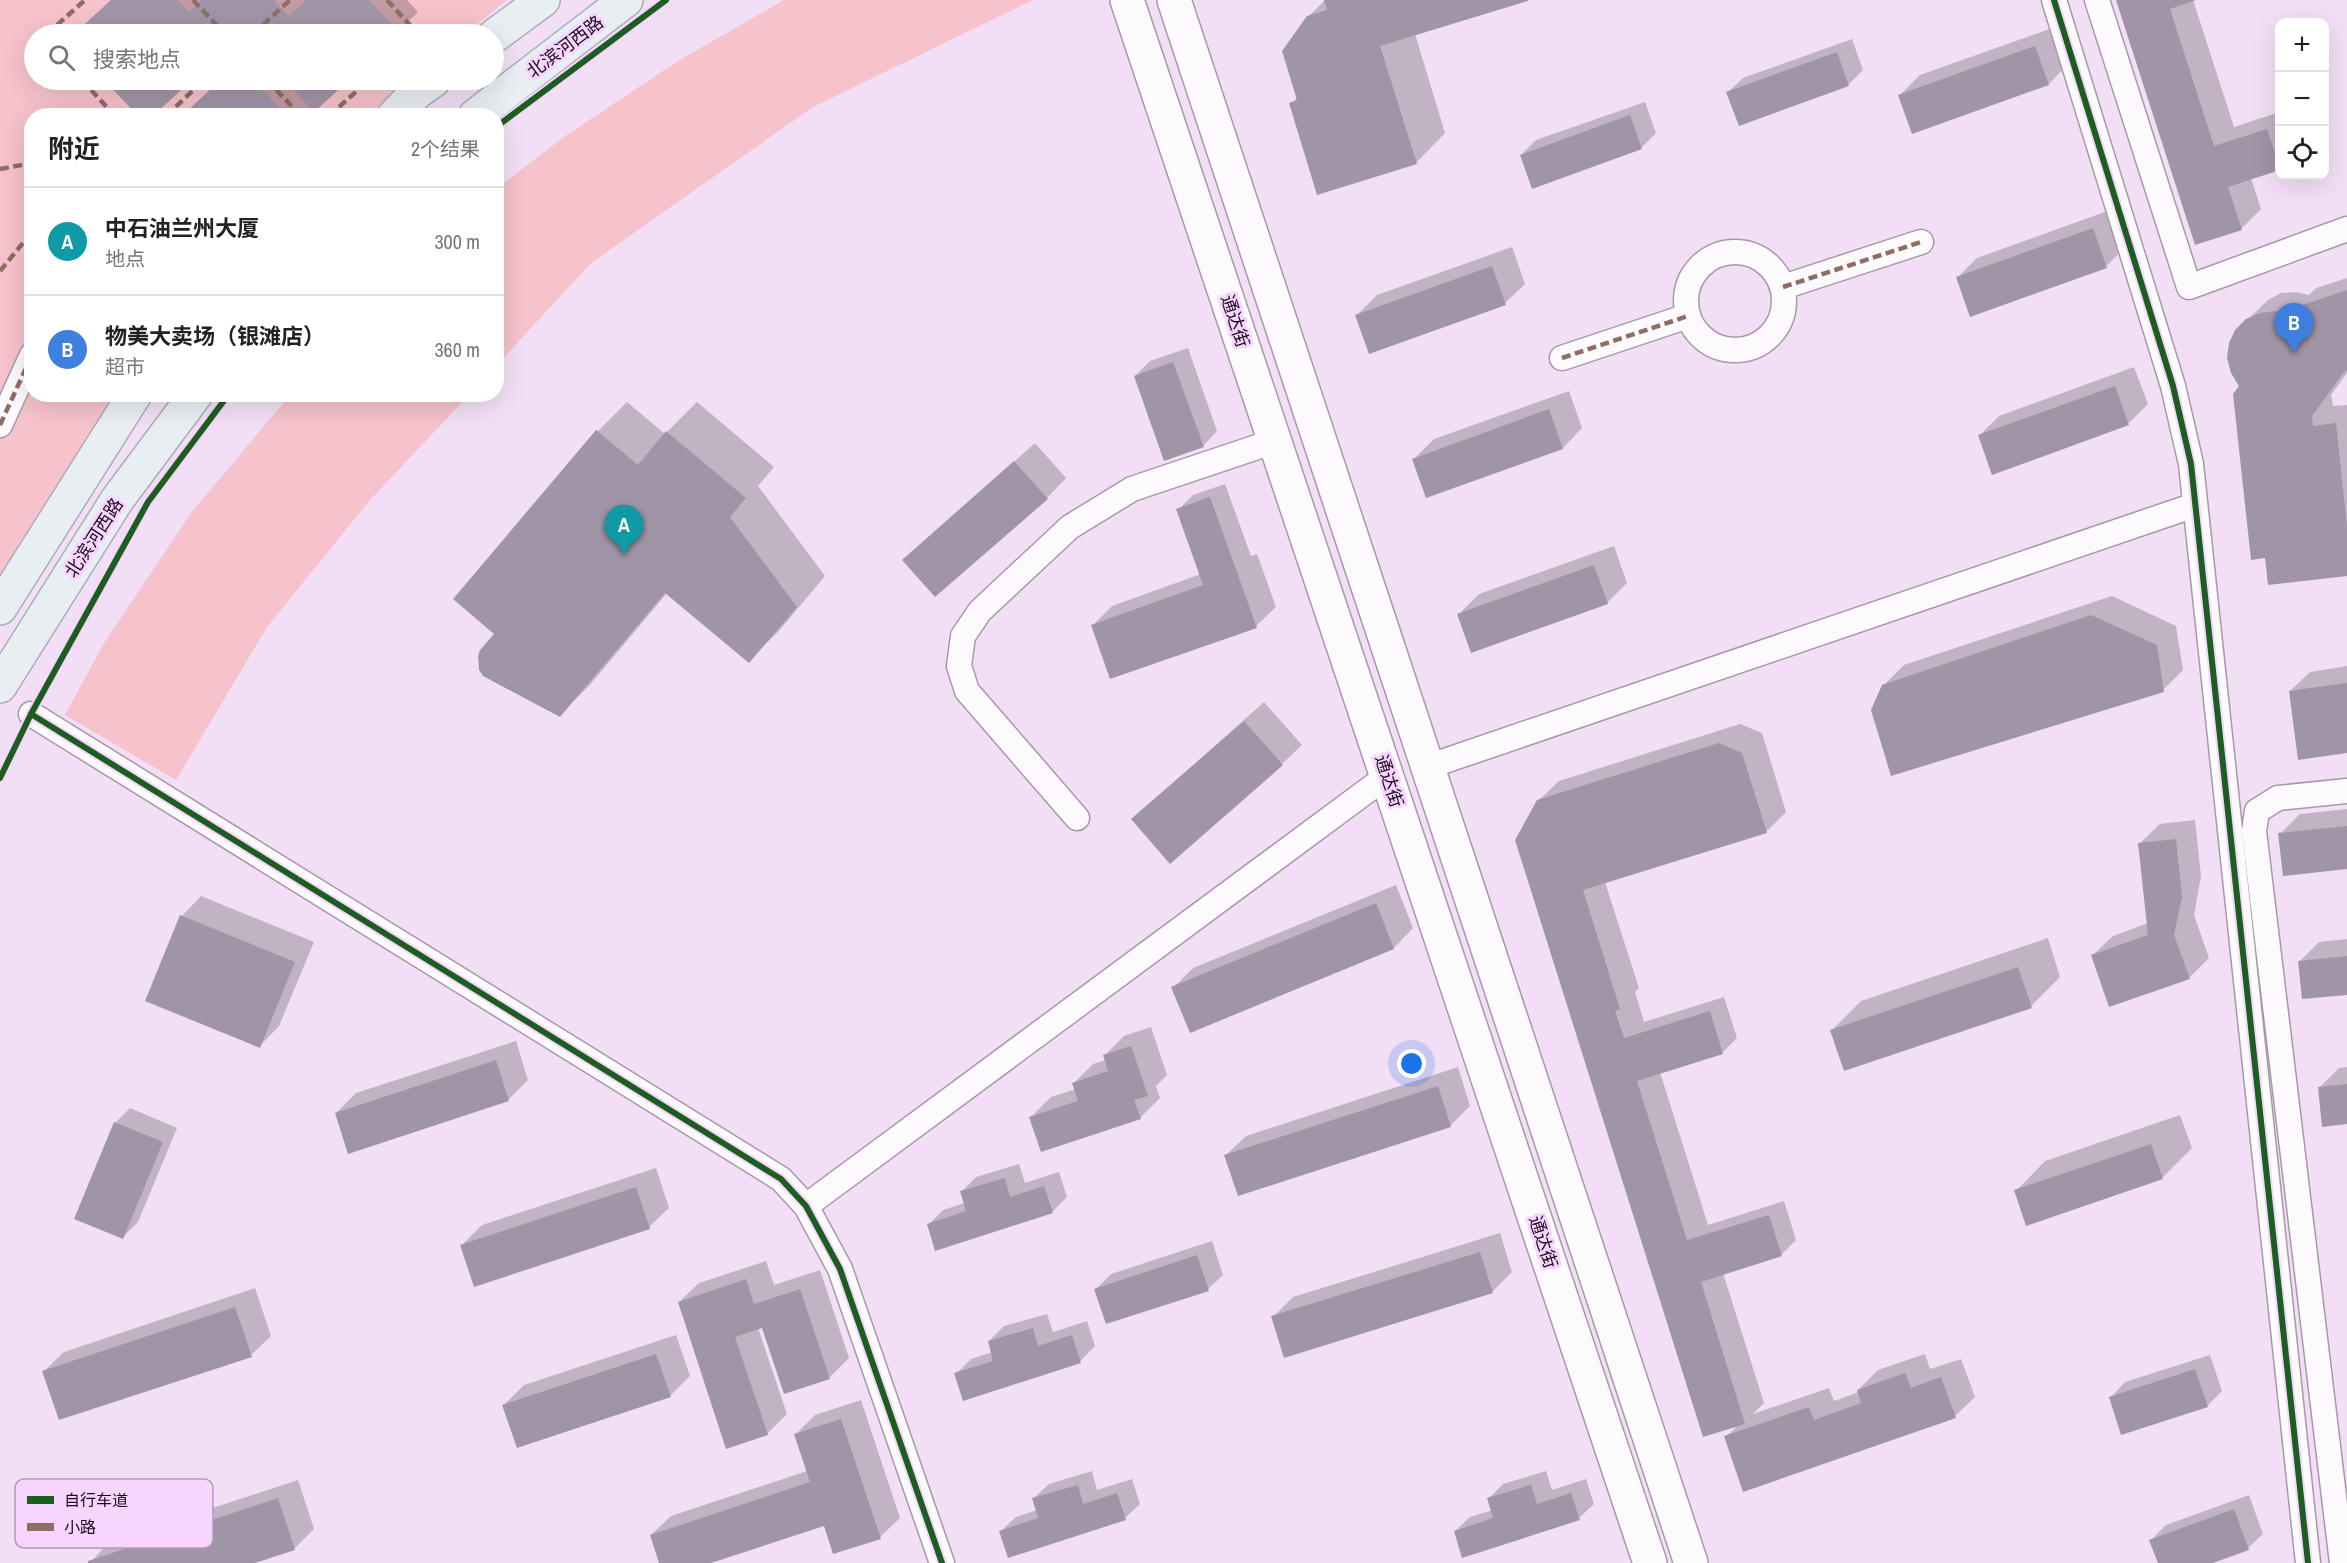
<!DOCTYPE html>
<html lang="zh">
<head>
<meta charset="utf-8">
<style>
	:root { --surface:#fff; --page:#f6f6f6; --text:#222; --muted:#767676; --line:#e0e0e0; --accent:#ea580c }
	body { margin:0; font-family:"Archivo Narrow","Noto Sans SC",sans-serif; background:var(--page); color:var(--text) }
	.controls { position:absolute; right:18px; top:18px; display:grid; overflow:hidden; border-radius:12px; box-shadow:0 6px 24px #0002 }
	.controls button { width:54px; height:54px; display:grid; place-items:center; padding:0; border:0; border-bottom:2px solid var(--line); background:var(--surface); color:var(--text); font:30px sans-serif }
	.you { position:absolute; left:1412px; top:1064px; width:21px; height:21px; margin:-15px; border:4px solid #fff; border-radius:50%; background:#1a73e8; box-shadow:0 0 0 9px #1a73e833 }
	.badge { display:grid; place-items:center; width:39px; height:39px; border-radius:50%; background:var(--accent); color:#fff; font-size:20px; font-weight:700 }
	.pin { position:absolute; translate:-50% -50px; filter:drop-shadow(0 2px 3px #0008) }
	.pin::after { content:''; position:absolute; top:32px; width:21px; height:18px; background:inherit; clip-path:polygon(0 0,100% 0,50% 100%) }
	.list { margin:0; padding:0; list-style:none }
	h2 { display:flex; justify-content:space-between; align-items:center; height:78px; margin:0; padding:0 24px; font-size:26px }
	h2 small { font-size:20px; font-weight:400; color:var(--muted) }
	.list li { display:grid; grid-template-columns:39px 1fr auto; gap:18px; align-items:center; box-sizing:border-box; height:108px; padding:0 24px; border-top:2px solid var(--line) }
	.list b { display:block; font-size:22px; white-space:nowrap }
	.list p { margin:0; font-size:20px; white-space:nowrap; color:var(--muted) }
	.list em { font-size:20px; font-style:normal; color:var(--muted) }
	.icon { flex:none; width:33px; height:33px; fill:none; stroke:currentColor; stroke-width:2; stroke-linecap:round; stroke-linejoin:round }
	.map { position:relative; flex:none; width:2347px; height:1563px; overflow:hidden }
	.search { position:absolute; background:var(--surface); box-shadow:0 6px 24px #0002; left:24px; top:24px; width:480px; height:66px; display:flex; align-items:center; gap:15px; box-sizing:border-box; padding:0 21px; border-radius:33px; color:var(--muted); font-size:22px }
	.panel { position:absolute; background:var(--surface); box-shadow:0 6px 24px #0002; left:24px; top:108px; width:480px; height:294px; border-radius:24px }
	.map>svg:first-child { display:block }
	.green { fill:#f6c2cb }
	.shadow { fill:#0003 }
	.building { fill:#a095a6 }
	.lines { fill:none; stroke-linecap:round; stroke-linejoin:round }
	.street-casing { stroke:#a798a9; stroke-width:27 }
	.secondary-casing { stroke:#a798a9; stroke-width:36 }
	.primary-casing { stroke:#a9aeba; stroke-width:36 }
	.street { stroke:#fdfafe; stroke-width:24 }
	.secondary { stroke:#fdfafe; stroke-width:33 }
	.primary { stroke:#e9eef2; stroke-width:33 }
	.quiet { stroke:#8d6e63; stroke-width:4.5; stroke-dasharray:9 4.5; stroke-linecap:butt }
	.cycleway-casing { stroke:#f8d5ff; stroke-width:10 }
	.cycleway { stroke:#1b5e20; stroke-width:6 }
	.labels { text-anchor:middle; stroke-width:6; stroke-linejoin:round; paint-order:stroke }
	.street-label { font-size:18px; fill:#190d1b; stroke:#f8d5ff }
	.key { fill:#f8d5ff; stroke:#b599bb; stroke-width:1.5 }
	.key-label { font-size:16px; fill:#190d1b }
</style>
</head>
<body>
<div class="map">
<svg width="2347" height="1563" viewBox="0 0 2347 1563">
	<rect width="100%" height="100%" fill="#f2dff5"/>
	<g class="green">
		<polygon points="0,0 507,0 465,34 34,34 34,80 410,80 381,104 370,115 32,116 32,394 135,395 0,608"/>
		<polygon points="784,0 1033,0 813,107 591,263 497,365 497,188 564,137 678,61"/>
		<polygon points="291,394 469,395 370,500 267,627 176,780 65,715 104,643 191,513"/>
	</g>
	<g class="shadow">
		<polygon points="112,0 407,0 418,12 395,34 76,34"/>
		<polygon points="1325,0 1524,0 1415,34 1445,133 1416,163 1291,104 1298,97 1308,17"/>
		<polygon points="2117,0 2193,0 2234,127 2280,112 2280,169 2251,178 2261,209 2241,229"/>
		<polygon points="2055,27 2068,64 2049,84 1913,132 1900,95 1920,75"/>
		<polygon points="1852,39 1863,70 1848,85 1728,92 1743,78"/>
		<polygon points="106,80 190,80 151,116 140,116"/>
		<polygon points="210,80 347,80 307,116 183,116 215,85"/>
		<polygon points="1645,102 1656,133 1641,148 1521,155 1536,140"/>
		<polygon points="2113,209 2126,247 2106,266 1957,278 1977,258"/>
		<polygon points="1512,247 1525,284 1505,303 1370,352 1357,315 1377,295"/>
		<polygon points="2347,278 2347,373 2331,395 2333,406 2347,405 2347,575 2241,386 2237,330 2268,300 2281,293 2296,292 2309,295 2316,288"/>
		<polygon points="1188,348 1217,431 1203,446 1135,376 1150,361"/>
		<polygon points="2134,367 2148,404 2128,424 1979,436 1999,416"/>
		<polygon points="1569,391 1582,428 1563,448 1427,496 1414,459 1434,439"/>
		<polygon points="627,402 665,434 697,402 774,467 758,486 825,576 778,632 748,661 667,593 589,686 559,715 484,675 497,633 455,599 598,431"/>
		<polygon points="1035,443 1066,478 1047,498 904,560"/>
		<polygon points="1225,484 1251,556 1257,554 1276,607 1256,626 1093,625 1112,606 1201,574 1178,510 1193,495"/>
		<polygon points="1614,546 1627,583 1607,603 1459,614 1479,594"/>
		<polygon points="2112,596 2176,626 2183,670 2163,690 1884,685 1904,665"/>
		<polygon points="2347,666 2347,752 2290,691 2310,672"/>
		<polygon points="1264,702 1302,745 1282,764 1133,819"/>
		<polygon points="1740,724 1762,733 1786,812 1767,831 1605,882 1639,988 1635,992 1644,1022 1724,997 1737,1038 1723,1052 1660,1072 1708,1225 1784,1201 1796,1240 1781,1255 1723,1273 1764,1403 1753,1414 1829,1388 1834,1401 1859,1392 1858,1390 1878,1370 1925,1354 1930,1369 1961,1359 1975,1397 1955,1416 1726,1437 1738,1425 1538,801 1559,781"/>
		<polygon points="2347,809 2347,868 2280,834 2300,814"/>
		<polygon points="2195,820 2201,876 2194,915 2209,958 2189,978 2093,955 2113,936 2148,923 2140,843 2160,824"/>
		<polygon points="1396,885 1413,928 1394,948 1191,1031 1173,988 1193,968"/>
		<polygon points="201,896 314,942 279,1026 260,1046 182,916"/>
		<polygon points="2048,938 2060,977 2031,1006 1832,1030 1861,1001"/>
		<polygon points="2347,939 2347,993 2300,961 2319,942"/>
		<polygon points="1151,1027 1167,1075 1156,1086 1160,1098 1140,1118 1031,1117 1051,1097 1076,1089 1074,1083 1093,1064 1106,1060 1104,1056 1124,1036"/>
		<polygon points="516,1041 528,1080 508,1100 336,1113 356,1093"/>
		<polygon points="1458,1067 1470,1106 1451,1125 1239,1194 1226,1155 1246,1136"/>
		<polygon points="2347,1067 2347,1123 2319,1088 2339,1068"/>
		<polygon points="130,1108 177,1128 138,1222 123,1237 115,1123"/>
		<polygon points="2180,1115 2192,1148 2162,1178 2016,1191 2045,1161"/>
		<polygon points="1019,1164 1025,1183 1059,1172 1067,1197 1052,1212 928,1225 943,1210 965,1203 961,1192 976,1177"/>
		<polygon points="656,1168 669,1208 649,1227 462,1245 482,1225"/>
		<polygon points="1500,1233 1512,1272 1492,1292 1273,1317 1293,1297"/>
		<polygon points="1212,1241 1223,1275 1208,1289 1096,1289 1111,1274"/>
		<polygon points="766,1261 774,1285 820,1270 849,1358 829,1378 763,1326 758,1328 787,1414 767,1434 679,1302 699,1283"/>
		<polygon points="255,1288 271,1336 251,1355 44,1371 64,1352"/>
		<polygon points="1047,1314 1053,1332 1087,1321 1095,1346 1080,1361 956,1374 971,1359 993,1352 989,1341 1004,1326"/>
		<polygon points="676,1335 690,1376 670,1396 504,1405 524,1385"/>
		<polygon points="2210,1355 2222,1391 2207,1406 2111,1397 2125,1382"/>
		<polygon points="861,1400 900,1518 880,1537 825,1524 706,1563 661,1563 651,1535 671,1516 807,1471 795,1435 815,1415"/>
		<polygon points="1092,1471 1097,1490 1132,1479 1140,1504 1125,1518 1001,1531 1016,1517 1037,1510 1034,1498 1049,1484"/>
		<polygon points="1546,1471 1552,1490 1586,1479 1594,1504 1579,1518 1455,1531 1470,1517 1492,1510 1488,1499 1503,1484"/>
		<polygon points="298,1480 314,1529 295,1548 250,1563 90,1563 109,1542"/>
		<polygon points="2249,1495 2263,1534 2248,1548 2208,1563 2159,1563 2151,1540 2166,1525"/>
	</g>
	<g class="building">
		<polygon points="111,0 178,0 189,12 202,0 277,0 275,2 289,16 306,0 369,0 400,32 397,34 74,34"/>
		<polygon points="1324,0 1528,0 1528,1 1380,46 1417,164 1317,195 1289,103 1297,100 1282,51 1307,16 1327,10"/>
		<polygon points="2116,0 2196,0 2170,9 2214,146 2267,129 2280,168 2280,170 2228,187 2242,230 2195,245"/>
		<polygon points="2035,46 2049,85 1912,134 1898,95"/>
		<polygon points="1837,52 1849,86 1739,126 1726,92"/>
		<polygon points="104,80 192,80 153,116 138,116"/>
		<polygon points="208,80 253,80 287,116 182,116 214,86"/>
		<polygon points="284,80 349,80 314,112"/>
		<polygon points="1630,115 1642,149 1532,189 1520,155"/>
		<polygon points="2093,228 2107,268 1970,317 1956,277"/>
		<polygon points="1492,266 1506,305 1369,354 1355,315"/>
		<polygon points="2347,290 2347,370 2344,372 2312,416 2313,426 2336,423 2347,527 2347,576 2268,585 2265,558 2251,560 2233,394 2239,386 2231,373 2227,358 2229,343 2235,330 2246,319 2260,313 2275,311 2290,314 2294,308"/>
		<polygon points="1173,362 1204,447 1164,461 1134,376"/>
		<polygon points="2115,386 2129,425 1992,475 1978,435"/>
		<polygon points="1549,409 1563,449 1426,498 1412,459"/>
		<polygon points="596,430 638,465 666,431 746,498 730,517 797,607 749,663 665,593 560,717 483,676 479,670 478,656 480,650 494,634 453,599"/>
		<polygon points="1014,461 1048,499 935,597 902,560"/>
		<polygon points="1210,497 1257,628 1110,679 1091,625 1203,585 1176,509"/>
		<polygon points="1594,565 1608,604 1471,653 1457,614"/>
		<polygon points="2091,615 2157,645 2164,692 1891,776 1871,710 1882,685"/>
		<polygon points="2347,683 2347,753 2298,760 2289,691"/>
		<polygon points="1244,721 1283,765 1170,864 1131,819"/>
		<polygon points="1719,743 1742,753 1767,833 1583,890 1620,1009 1615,1011 1624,1038 1710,1011 1723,1054 1637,1081 1687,1240 1769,1215 1782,1256 1701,1282 1745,1424 1703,1437 1515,840 1537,800"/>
		<polygon points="2347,826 2347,869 2283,876 2278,833"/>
		<polygon points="2176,839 2182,897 2174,935 2190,979 2109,1007 2091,955 2148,935 2138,843"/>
		<polygon points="1376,903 1394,949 1190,1033 1171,987"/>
		<polygon points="180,915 295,962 260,1048 145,1001"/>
		<polygon points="2347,956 2347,995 2302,999 2298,961"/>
		<polygon points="2018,967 2032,1008 1844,1071 1830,1030"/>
		<polygon points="1131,1046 1148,1096 1134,1100 1141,1119 1041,1152 1029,1117 1078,1101 1072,1083 1108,1071 1103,1055"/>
		<polygon points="496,1060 509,1101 348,1154 335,1113"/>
		<polygon points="2347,1084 2347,1124 2322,1127 2318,1087"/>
		<polygon points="1438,1086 1451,1127 1238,1196 1224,1155"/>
		<polygon points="114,1122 163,1142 123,1239 74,1219"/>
		<polygon points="2151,1144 2163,1179 2026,1226 2014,1190"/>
		<polygon points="1005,1178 1010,1197 1044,1186 1053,1213 935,1251 927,1224 966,1211 960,1191"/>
		<polygon points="636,1187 650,1229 474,1287 460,1245"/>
		<polygon points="1480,1252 1493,1293 1284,1358 1271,1316"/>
		<polygon points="1197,1255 1209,1291 1106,1324 1094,1289"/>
		<polygon points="746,1279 754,1304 800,1289 830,1379 784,1394 762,1328 735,1337 768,1435 726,1449 678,1302"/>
		<polygon points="235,1307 252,1357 59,1420 42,1371"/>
		<polygon points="1033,1328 1038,1346 1072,1335 1081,1363 963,1401 954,1373 993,1361 988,1341"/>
		<polygon points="656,1354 671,1397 517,1448 502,1405"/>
		<polygon points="2195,1369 2208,1407 2121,1435 2109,1397"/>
		<polygon points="1905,1373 1911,1388 1941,1377 1956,1418 1743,1492 1724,1436 1809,1407 1814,1420 1861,1403 1857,1390"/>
		<polygon points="841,1419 881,1539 833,1554 824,1526 711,1563 659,1563 650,1535 810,1482 794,1434"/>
		<polygon points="1078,1485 1083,1504 1117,1493 1126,1520 1008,1558 999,1531 1038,1518 1032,1498"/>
		<polygon points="1531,1485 1537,1504 1571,1493 1580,1520 1462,1558 1454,1531 1493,1518 1487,1498"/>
		<polygon points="278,1498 295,1550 255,1563 88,1563 88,1561"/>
		<polygon points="2234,1509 2249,1550 2213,1563 2158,1563 2149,1540"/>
	</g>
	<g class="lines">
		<g class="street-casing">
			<g id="street">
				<polyline points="2054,0 2173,386 2191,464 2308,1563"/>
				<polyline points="2097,0 2189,287 2347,229"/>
				<circle cx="1735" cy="301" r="49"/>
				<polyline points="1783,287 1921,242"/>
				<polyline points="1562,358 1688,316"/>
				<polyline points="0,425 32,355"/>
				<polyline points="31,714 781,1179 806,1206 840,1269 942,1563"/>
				<polyline points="1427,767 2195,505"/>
				<polyline points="1077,818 967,691 959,666 963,636 980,611 1070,527 1132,489 1275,441"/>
				<polyline points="806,1206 1387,776"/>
				<polyline points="2342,1563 2254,831 2257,811 2278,798 2347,791"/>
			</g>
		</g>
		<g class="secondary-casing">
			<g id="secondary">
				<polyline points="1127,0 1650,1563"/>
				<polyline points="1174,0 1691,1563"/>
			</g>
		</g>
		<g class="primary-casing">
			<g id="primary">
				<polyline points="494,36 543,0"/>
				<polyline points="394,116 417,92 434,80"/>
				<polyline points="475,116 626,0"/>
				<polyline points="0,608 135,394"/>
				<polyline points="0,686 117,500 196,394"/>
			</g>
		</g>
		<use href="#street" class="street"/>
		<use href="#secondary" class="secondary"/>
		<use href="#primary" class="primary"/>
		<g class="quiet">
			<polyline points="193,0 225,34"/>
			<polyline points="387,0 418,34"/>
			<polyline points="47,34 85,0"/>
			<polyline points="253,34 290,0"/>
			<polyline points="82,80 115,116"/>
			<polyline points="267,80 301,116"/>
			<polyline points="166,116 204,80"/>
			<polyline points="329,116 369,80"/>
			<polyline points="0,169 32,163"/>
			<polyline points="0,271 32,232"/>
			<polyline points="1783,287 1921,242"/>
			<polyline points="1562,358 1688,316"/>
			<polyline points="0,425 32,355"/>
		</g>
		<g class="cycleway-casing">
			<g id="cycleway">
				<polyline points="2054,0 2173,386 2191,464 2308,1563"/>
				<polyline points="496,127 666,0"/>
				<polyline points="31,714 781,1179 806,1206 840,1269 942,1563"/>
				<polyline points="0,778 31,714 148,502 229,394"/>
			</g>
		</g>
		<use href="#cycleway" class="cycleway"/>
	</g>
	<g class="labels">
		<g class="street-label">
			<text transform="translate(565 47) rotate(-37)" y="6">北滨河西路</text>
			<text transform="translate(1235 321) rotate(72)" y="6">通达街</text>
			<text transform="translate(94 538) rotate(-57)" y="6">北滨河西路</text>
			<text transform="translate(1389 781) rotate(72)" y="6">通达街</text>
			<text transform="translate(1543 1242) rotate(72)" y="6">通达街</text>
		</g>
	</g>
	<rect x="15" y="1479" width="198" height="69" rx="9" class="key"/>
	<rect x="27" y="1496" width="27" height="8" fill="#1b5e20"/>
	<rect x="27" y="1523" width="27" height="8" fill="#8d6e63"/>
	<g class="key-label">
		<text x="64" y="1506">自行车道</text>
		<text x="64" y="1533">小路</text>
	</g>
</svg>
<div class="controls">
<button>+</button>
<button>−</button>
<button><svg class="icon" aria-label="locate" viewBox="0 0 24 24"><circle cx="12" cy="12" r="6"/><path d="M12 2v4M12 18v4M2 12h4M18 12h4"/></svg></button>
</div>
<div class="you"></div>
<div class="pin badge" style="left:624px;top:555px;background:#0f9aa8">A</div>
<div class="pin badge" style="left:2294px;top:353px;background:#3f7fe0">B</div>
<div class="search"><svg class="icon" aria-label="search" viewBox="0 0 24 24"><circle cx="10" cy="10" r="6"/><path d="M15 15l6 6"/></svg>搜索地点</div>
<section class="panel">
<h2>附近<small>2个结果</small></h2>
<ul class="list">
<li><span class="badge" style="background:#0f9aa8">A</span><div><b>中石油兰州大厦</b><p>地点</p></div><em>300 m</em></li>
<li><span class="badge" style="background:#3f7fe0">B</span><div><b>物美大卖场（银滩店）</b><p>超市</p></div><em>360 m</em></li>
</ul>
</section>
</div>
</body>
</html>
